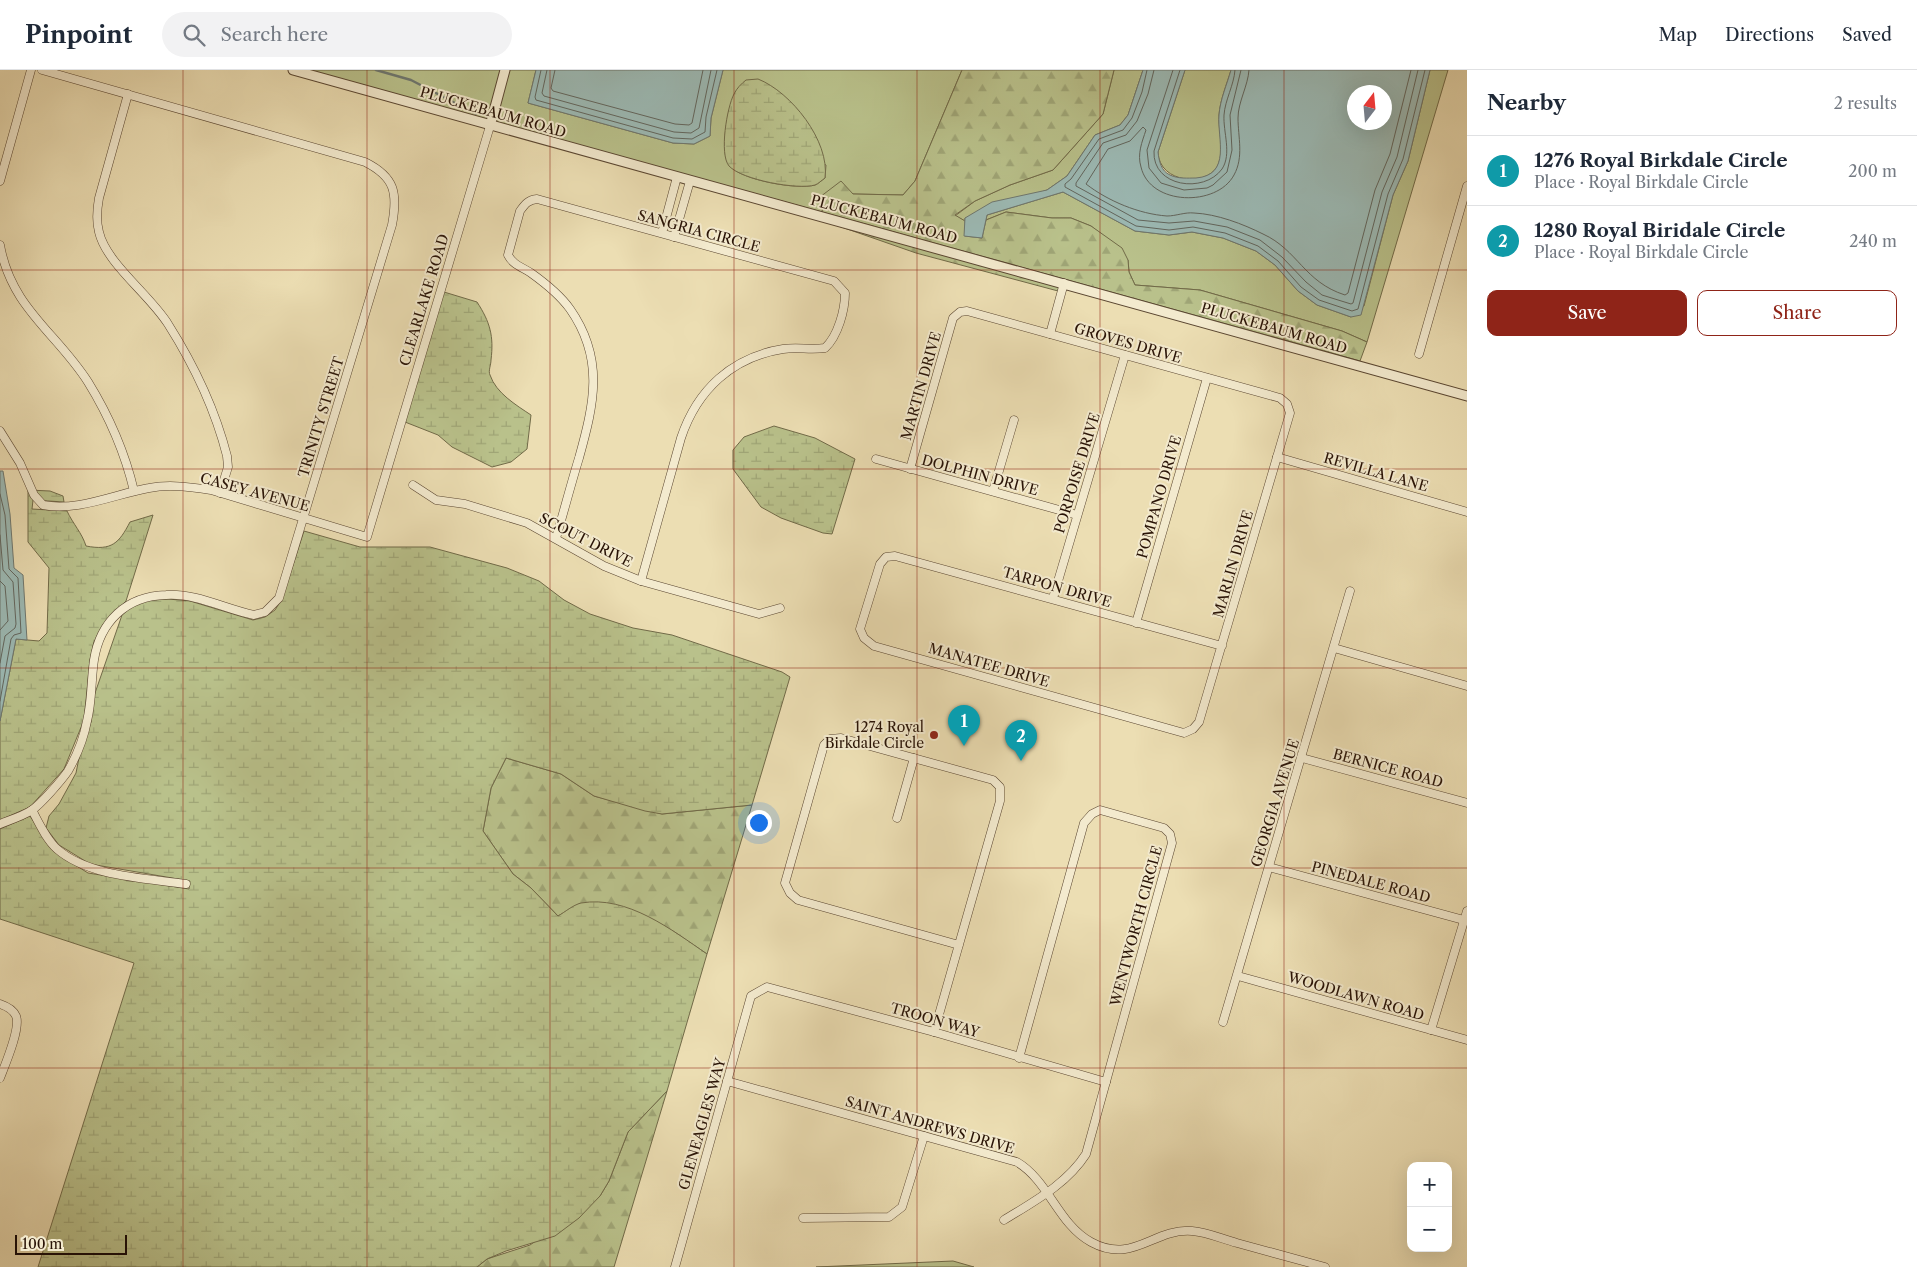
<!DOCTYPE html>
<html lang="en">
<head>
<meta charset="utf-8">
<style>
	:root { --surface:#fff; --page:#f2f2f3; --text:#1f2937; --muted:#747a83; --line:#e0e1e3; --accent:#8f2418 }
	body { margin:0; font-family:"Libre Caslon Text",serif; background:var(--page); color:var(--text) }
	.controls { position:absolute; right:15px; bottom:15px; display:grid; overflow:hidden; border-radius:10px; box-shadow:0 5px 20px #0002 }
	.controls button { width:45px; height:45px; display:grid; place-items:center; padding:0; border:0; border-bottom:1px solid var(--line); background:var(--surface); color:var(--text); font:25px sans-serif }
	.compass { position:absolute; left:1347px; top:15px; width:45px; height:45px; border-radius:50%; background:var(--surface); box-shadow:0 5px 20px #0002; rotate:16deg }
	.scale { position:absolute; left:15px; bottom:12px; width:112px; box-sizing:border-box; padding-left:5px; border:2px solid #291306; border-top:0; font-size:14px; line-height:18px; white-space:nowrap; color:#291306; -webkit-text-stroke:4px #f3eace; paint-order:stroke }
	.you { position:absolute; left:758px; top:752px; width:18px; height:18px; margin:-12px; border:4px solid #fff; border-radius:50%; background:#1a73e8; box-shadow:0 0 0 8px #1a73e833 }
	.badge { display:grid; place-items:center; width:32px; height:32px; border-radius:50%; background:var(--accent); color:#fff; font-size:16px; font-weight:700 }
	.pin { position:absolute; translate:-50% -41px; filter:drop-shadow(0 1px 2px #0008) }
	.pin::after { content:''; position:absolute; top:26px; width:18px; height:15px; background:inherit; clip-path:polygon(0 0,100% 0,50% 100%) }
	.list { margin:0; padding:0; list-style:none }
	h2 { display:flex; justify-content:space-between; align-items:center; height:65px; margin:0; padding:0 20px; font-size:21px }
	h2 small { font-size:16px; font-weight:400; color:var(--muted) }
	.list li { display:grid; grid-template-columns:32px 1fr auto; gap:15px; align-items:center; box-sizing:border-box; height:70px; padding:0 20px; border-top:1px solid var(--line) }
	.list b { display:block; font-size:19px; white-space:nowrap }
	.list p { margin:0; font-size:16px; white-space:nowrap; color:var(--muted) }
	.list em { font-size:16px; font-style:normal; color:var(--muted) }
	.actions { display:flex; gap:10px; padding:15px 20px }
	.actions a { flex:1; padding:11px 0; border:1px solid var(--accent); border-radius:10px; text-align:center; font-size:18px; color:var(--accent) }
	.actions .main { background:var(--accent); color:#fff }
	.icon { flex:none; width:28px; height:28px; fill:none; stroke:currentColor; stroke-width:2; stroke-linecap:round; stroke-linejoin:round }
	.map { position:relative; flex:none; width:1467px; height:1197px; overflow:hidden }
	header { display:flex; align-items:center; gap:30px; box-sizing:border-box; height:70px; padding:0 25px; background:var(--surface); border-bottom:1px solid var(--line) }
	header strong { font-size:24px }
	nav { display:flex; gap:28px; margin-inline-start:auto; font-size:18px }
	.search { width:350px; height:45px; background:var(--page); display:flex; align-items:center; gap:12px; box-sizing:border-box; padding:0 18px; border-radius:28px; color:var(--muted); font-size:19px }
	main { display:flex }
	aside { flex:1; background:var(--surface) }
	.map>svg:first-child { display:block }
	.grass { fill:#b9c18b; stroke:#716a48; fill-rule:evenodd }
	.forest { fill:url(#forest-firs); stroke:#716a48 }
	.wetland { fill:url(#wetland-marsh); stroke:#716a48 }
	.water { fill:#9cbab5; stroke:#6e776f; fill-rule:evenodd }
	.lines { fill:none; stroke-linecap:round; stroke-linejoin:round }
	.shore { stroke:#62665e; stroke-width:1 }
	.stream { stroke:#6e776f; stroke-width:2.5 }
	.minor-casing { stroke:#5a4631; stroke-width:9 }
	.tertiary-casing { stroke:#5a4631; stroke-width:11 }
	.minor { stroke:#f3eace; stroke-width:8 }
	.tertiary { stroke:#f3eace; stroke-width:9 }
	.grid { fill:none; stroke:#8f2418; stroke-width:1; stroke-opacity:0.55 }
	.poi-dot { fill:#8f2418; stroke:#f3eace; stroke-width:2 }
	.labels { text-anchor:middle; stroke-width:4; stroke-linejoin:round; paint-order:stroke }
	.street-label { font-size:14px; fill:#291306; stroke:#f3eace }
	.poi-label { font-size:14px; fill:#291306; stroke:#f3eace; text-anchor:end }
</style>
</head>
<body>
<header>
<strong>Pinpoint</strong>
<div class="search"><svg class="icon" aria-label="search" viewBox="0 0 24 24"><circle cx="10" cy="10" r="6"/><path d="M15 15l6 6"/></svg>Search here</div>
<nav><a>Map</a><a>Directions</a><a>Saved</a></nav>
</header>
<main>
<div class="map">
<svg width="1467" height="1197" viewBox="0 0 1467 1197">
	<defs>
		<pattern id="forest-firs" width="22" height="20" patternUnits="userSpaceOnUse" patternTransform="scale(1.25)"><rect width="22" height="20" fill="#b9c18b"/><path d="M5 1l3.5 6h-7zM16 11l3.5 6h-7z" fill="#9fa576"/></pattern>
		<pattern id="wetland-marsh" width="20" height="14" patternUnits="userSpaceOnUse" patternTransform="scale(1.25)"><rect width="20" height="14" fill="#b9c18b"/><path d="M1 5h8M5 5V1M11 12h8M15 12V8" fill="none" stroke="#9fa576"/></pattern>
	</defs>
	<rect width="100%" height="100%" fill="#ecdeb3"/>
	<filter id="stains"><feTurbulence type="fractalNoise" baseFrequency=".004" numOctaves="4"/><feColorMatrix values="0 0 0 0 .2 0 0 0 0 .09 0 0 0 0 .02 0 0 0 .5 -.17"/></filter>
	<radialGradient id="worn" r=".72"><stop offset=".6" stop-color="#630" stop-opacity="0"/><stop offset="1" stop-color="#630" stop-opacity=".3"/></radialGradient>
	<g class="grass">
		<polygon points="309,0 501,0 487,51"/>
		<path d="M509 0H536L528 33 673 73 694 74 710 66 711 48 723 0H962L915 111 903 125 853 124 821 128 816 130 823 136 822 142 495 53ZM729 41 826 95 825 108C822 110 818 114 815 115 797 120 740 110 729 95 721 84 726 54 729 41Z"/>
		<polygon points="1114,0 1143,0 1128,45 1120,55 1095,65 1067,106 1047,120 965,148 965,151 955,146 975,131 1010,115 1053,100 1103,44"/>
		<path d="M1185 0H1231C1227 14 1220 30 1219 45 1218 61 1225 79 1218 95 1208 117 1159 114 1158 82Z"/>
		<polygon points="1430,0 1448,0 1367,272 1342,261 1200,220 1135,215 1129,202 1128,190 1105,167 1091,156 1071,148 1052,148 1006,142 986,150 987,145 1063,122 1135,161 1169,165 1192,162 1223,168 1256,181 1275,195 1298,221 1317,235 1351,247 1364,236 1393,125 1408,91"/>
		<polygon points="953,1191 974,1197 816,1197"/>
	</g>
	<g class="forest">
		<polygon points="962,0 1114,0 1103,44 1053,100 1010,115 975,131 955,145 965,151 965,166 982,168 986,150 1006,142 1052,148 1071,148 1091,156 1122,178 1128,190 1129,202 1135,215 1200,220 1342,261 1367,272 1360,291 822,142 823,136 816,130 841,111 853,124 903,125 915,111"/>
		<polygon points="830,153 1059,216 1058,221 916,183"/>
		<polygon points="506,688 561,704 594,726 662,744 752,735 707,884 673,861 639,843 579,834 558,846 531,818 513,804 483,761 491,718"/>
		<polygon points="667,1021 614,1197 477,1197 487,1189 530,1175 600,1126 609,1111 628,1062"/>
	</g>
	<g class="wetland">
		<path d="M758 9C791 22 830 71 825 108 822 110 818 114 815 115 798 120 742 110 729 96 719 84 727 37 734 24 737 18 741 14 746 10Z"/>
		<path d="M444 222 477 232C490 252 494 266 491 290 491 295 488 301 490 305 496 323 516 335 531 345L527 379 511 392 492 397 452 377 438 365 405 352Z"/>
		<polygon points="774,356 815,368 855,389 832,464 823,463 781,448 761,437 733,399 733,380 744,367"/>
		<path d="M28 420 50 421 63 426 64 432 33 430 32 439 67 441C73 454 82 463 86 476 112 481 119 473 130 452L153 445 126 531 104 553 94 572 90 590 84 650 64 699 30 737 0 750V651L16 569 39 571 47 563 49 498 28 472Z"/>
		<path d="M304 461 360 477H430L507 498 539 511 564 530 590 544 633 558 672 565 782 602 790 607 752 735 662 744 645 741 594 726 561 704 506 688 491 718 483 761 513 804 531 818 558 846C565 842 573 835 581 833 627 825 672 860 707 884L667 1021 628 1062 609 1111 600 1126 579 1148 555 1166 506 1181 487 1189 477 1197H38L134 893 0 849V759L30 746 53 781 88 803 189 819 190 811 90 794 59 775 46 758 49 746 59 734 76 703 80 683 91 652 94 626 122 545 135 534 150 530 168 529 190 531 253 550 265 547 275 540 282 529Z"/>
	</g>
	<g class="water">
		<polygon points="536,0 723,0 711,48 710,66 694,74 673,73 528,33"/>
		<path d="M1143 0H1185L1158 82C1159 91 1161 101 1170 105 1178 109 1188 108 1196 108 1232 105 1217 68 1219 45 1220 30 1227 14 1231 0H1430L1408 91 1393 125 1361 245 1351 247 1317 235 1298 221 1275 195 1256 181 1223 168 1192 162 1169 165 1135 161 1063 122 987 145 982 168 964 166 965 148 992 132 1047 120 1067 106 1095 65 1120 55 1128 45ZM1384 22V52H1354V22Z"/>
		<polygon points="0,401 3,401 10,444 14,498 23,505 27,570 16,569 0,651"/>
	</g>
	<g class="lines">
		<g class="shore">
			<polyline points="541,0 535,27 536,30 673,68 692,69 705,62 706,47 717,0"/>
			<polyline points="547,0 542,23 544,26 674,62 691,63 699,58 711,0"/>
			<polyline points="555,0 551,18 553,21 675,54 689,55 692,53 703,0"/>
			<polyline points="1147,0 1142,22 1132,48 1123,60 1099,69 1071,109 1065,114 1065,117 1136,156 1169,160 1193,157 1225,163 1258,176 1278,191 1301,217 1319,230 1352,241 1358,239 1388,124 1403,89 1425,0"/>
			<polyline points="1154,0 1148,24 1137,51 1126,65 1103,73 1076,113 1076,116 1138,150 1169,153 1194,151 1227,157 1260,170 1282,187 1306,212 1322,225 1351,234 1353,233 1382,122 1397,87 1418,0"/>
			<polyline points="1173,0 1147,80 1149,98 1161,113 1184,120 1207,118 1213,115 1227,102 1232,80 1230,45 1241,0"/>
			<path d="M1180 0 1154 81C1152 117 1204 124 1222 99 1232 84 1223 62 1224 45 1225 30 1234 15 1235 0"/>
			<path d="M1249 0C1248 16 1238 32 1238 48 1238 67 1244 87 1234 105 1217 137 1150 136 1141 97 1137 84 1142 72 1146 60L1143 57 1130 71 1108 79 1086 114C1108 131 1139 144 1167 146 1176 146 1185 142 1194 143 1217 144 1243 154 1263 164 1298 180 1304 212 1345 225L1348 223 1375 120 1390 84 1411 0"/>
			<polyline points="0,424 5,445 9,499 18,508 21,563 14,565 11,569 0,631"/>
			<polyline points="0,465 3,500 13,512 16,554 15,558 5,566 0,593"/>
			<polyline points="0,511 5,516 8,551 0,560"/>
		</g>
		<polyline class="stream" points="376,0 411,10 476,44"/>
		<g class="minor-casing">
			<g id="minor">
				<path d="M128 24 99 128C97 139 96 151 99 162 106 193 150 225 168 254 194 295 215 339 227 386L228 397 220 423"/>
				<polyline points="0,111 31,0"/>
				<polyline points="662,163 677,107"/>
				<polyline points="674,167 690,111"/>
				<path d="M0 175C11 238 57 263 88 312 109 346 125 383 134 421"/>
				<polyline points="1050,264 1064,213"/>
				<polyline points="1419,284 1467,116"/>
				<path d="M0 361 20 393 34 425 43 435C77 442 115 424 149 418 169 414 190 417 211 420L367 467 490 56"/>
				<polyline points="1277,387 1467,442"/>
				<polyline points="876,389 1077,445"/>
				<polyline points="910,399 953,248 960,242 967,241 1280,328 1287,334 1290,343 1199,652 1193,659 1184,663 874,576 864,568 860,559 880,494 886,487 895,486 1222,576"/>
				<polyline points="413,415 436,430 465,434 527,453 604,496 641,511 759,544 780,538"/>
				<polyline points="993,421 1014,350"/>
				<path d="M556 468C564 441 571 414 579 388 594 334 605 289 570 239 560 225 545 213 531 203 522 197 513 195 508 185L520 141C525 134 528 130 537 129L834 211 845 223C845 240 838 266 825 278 811 280 797 277 783 279 732 287 697 320 681 368L641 511"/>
				<polyline points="1053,528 1125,285"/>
				<polyline points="1136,553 1207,308"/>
				<polyline points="1334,578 1467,616"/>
				<polyline points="1302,688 1467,733"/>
				<path d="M32 740C39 753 46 769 57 779 89 807 146 808 186 814"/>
				<polyline points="897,748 914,688"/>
				<path d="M0 754C10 750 23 746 32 740 41 734 61 711 68 701 76 687 84 667 87 651 92 632 91 610 94 590 100 552 126 526 166 525 196 523 225 539 254 545L265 542 279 528 392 155C398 123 395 107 365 92L42 0"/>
				<polyline points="1269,797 1467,851"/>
				<polyline points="1238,906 1467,970"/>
				<path d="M0 934C6 936 13 939 16 946 21 958 5 995 0 1008"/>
				<polyline points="1223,952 1350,521"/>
				<polyline points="1431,960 1467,841"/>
				<polyline points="934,962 1000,731 1000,717 993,710 841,668 830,669 824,675 785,813 790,823 798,830 959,875"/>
				<path d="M727 1011 1017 1092C1049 1111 1058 1154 1091 1172 1133 1195 1153 1158 1192 1161 1207 1162 1222 1169 1237 1173 1266 1181 1295 1189 1325 1197"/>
				<polyline points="803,1148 889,1147 902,1137 924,1066"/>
				<path d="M1004 1150C1033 1132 1067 1114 1086 1084L1172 773 1170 764 1164 758 1100 740 1092 744 1084 753 1019 988"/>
				<polyline points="675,1197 751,926 767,917 934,962 1106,1012"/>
			</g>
		</g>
		<g class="tertiary-casing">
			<g id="tertiary">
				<polyline points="293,0 1467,326"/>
				<polyline points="490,56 505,0"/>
			</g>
		</g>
		<use href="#minor" class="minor"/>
		<use href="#tertiary" class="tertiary"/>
	</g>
	<path class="grid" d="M183 0V1197M367 0V1197M550 0V1197M734 0V1197M917 0V1197M1100 0V1197M1284 0V1197M0 200H1467M0 399H1467M0 598H1467M0 798H1467M0 998H1467"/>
	<circle class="poi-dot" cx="934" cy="665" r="5"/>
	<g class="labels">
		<g class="street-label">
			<text transform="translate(493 42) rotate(16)" y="5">PLUCKEBAUM ROAD</text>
			<text transform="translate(884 149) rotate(15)" y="5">PLUCKEBAUM ROAD</text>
			<text transform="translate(699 161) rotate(15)" y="5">SANGRIA CIRCLE</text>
			<text transform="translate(424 230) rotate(-73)" y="5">CLEARLAKE ROAD</text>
			<text transform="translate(1274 258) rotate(16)" y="5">PLUCKEBAUM ROAD</text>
			<text transform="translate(1128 273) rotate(16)" y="5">GROVES DRIVE</text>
			<text transform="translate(921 316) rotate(-74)" y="5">MARTIN DRIVE</text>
			<text transform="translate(321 347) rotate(-73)" y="5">TRINITY STREET</text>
			<text transform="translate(1376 402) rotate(16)" y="5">REVILLA LANE</text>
			<text transform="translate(1077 403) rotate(-73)" y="5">PORPOISE DRIVE</text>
			<text transform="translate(980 405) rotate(15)" y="5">DOLPHIN DRIVE</text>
			<text transform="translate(255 422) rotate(15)" y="5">CASEY AVENUE</text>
			<text transform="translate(1159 427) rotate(-74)" y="5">POMPANO DRIVE</text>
			<text transform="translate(586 470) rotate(27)" y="5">SCOUT DRIVE</text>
			<text transform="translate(1233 494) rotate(-74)" y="5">MARLIN DRIVE</text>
			<text transform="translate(1057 517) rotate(16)" y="5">TARPON DRIVE</text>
			<text transform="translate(989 595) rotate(16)" y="5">MANATEE DRIVE</text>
			<text transform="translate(1388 698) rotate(15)" y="5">BERNICE ROAD</text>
			<text transform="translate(1275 733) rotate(-73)" y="5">GEORGIA AVENUE</text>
			<text transform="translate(1371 812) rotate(15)" y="5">PINEDALE ROAD</text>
			<text transform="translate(1136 856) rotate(-75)" y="5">WENTWORTH CIRCLE</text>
			<text transform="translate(1356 926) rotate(16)" y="5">WOODLAWN ROAD</text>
			<text transform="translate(935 950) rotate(16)" y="5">TROON WAY</text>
			<text transform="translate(702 1054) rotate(-74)" y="5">GLENEAGLES WAY</text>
			<text transform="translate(930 1055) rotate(16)" y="5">SAINT ANDREWS DRIVE</text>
		</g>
		<g class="poi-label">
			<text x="924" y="662">1274 Royal<tspan x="924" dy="16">Birkdale Circle</tspan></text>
		</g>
	</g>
	<rect width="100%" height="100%" filter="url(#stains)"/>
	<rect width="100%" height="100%" fill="url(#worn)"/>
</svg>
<div class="controls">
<button>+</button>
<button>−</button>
</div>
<svg class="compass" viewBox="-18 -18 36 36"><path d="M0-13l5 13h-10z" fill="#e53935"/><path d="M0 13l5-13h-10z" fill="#747a83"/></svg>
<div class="scale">100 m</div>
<div class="you"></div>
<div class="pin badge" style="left:964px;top:676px;background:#0f9aa8">1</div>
<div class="pin badge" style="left:1021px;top:691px;background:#0f9aa8">2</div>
</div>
<aside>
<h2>Nearby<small>2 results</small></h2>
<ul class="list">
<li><span class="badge" style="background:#0f9aa8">1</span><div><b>1276 Royal Birkdale Circle</b><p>Place · Royal Birkdale Circle</p></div><em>200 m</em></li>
<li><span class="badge" style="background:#0f9aa8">2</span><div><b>1280 Royal Biridale Circle</b><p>Place · Royal Birkdale Circle</p></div><em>240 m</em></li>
</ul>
<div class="actions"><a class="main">Save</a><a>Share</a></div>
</aside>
</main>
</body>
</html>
